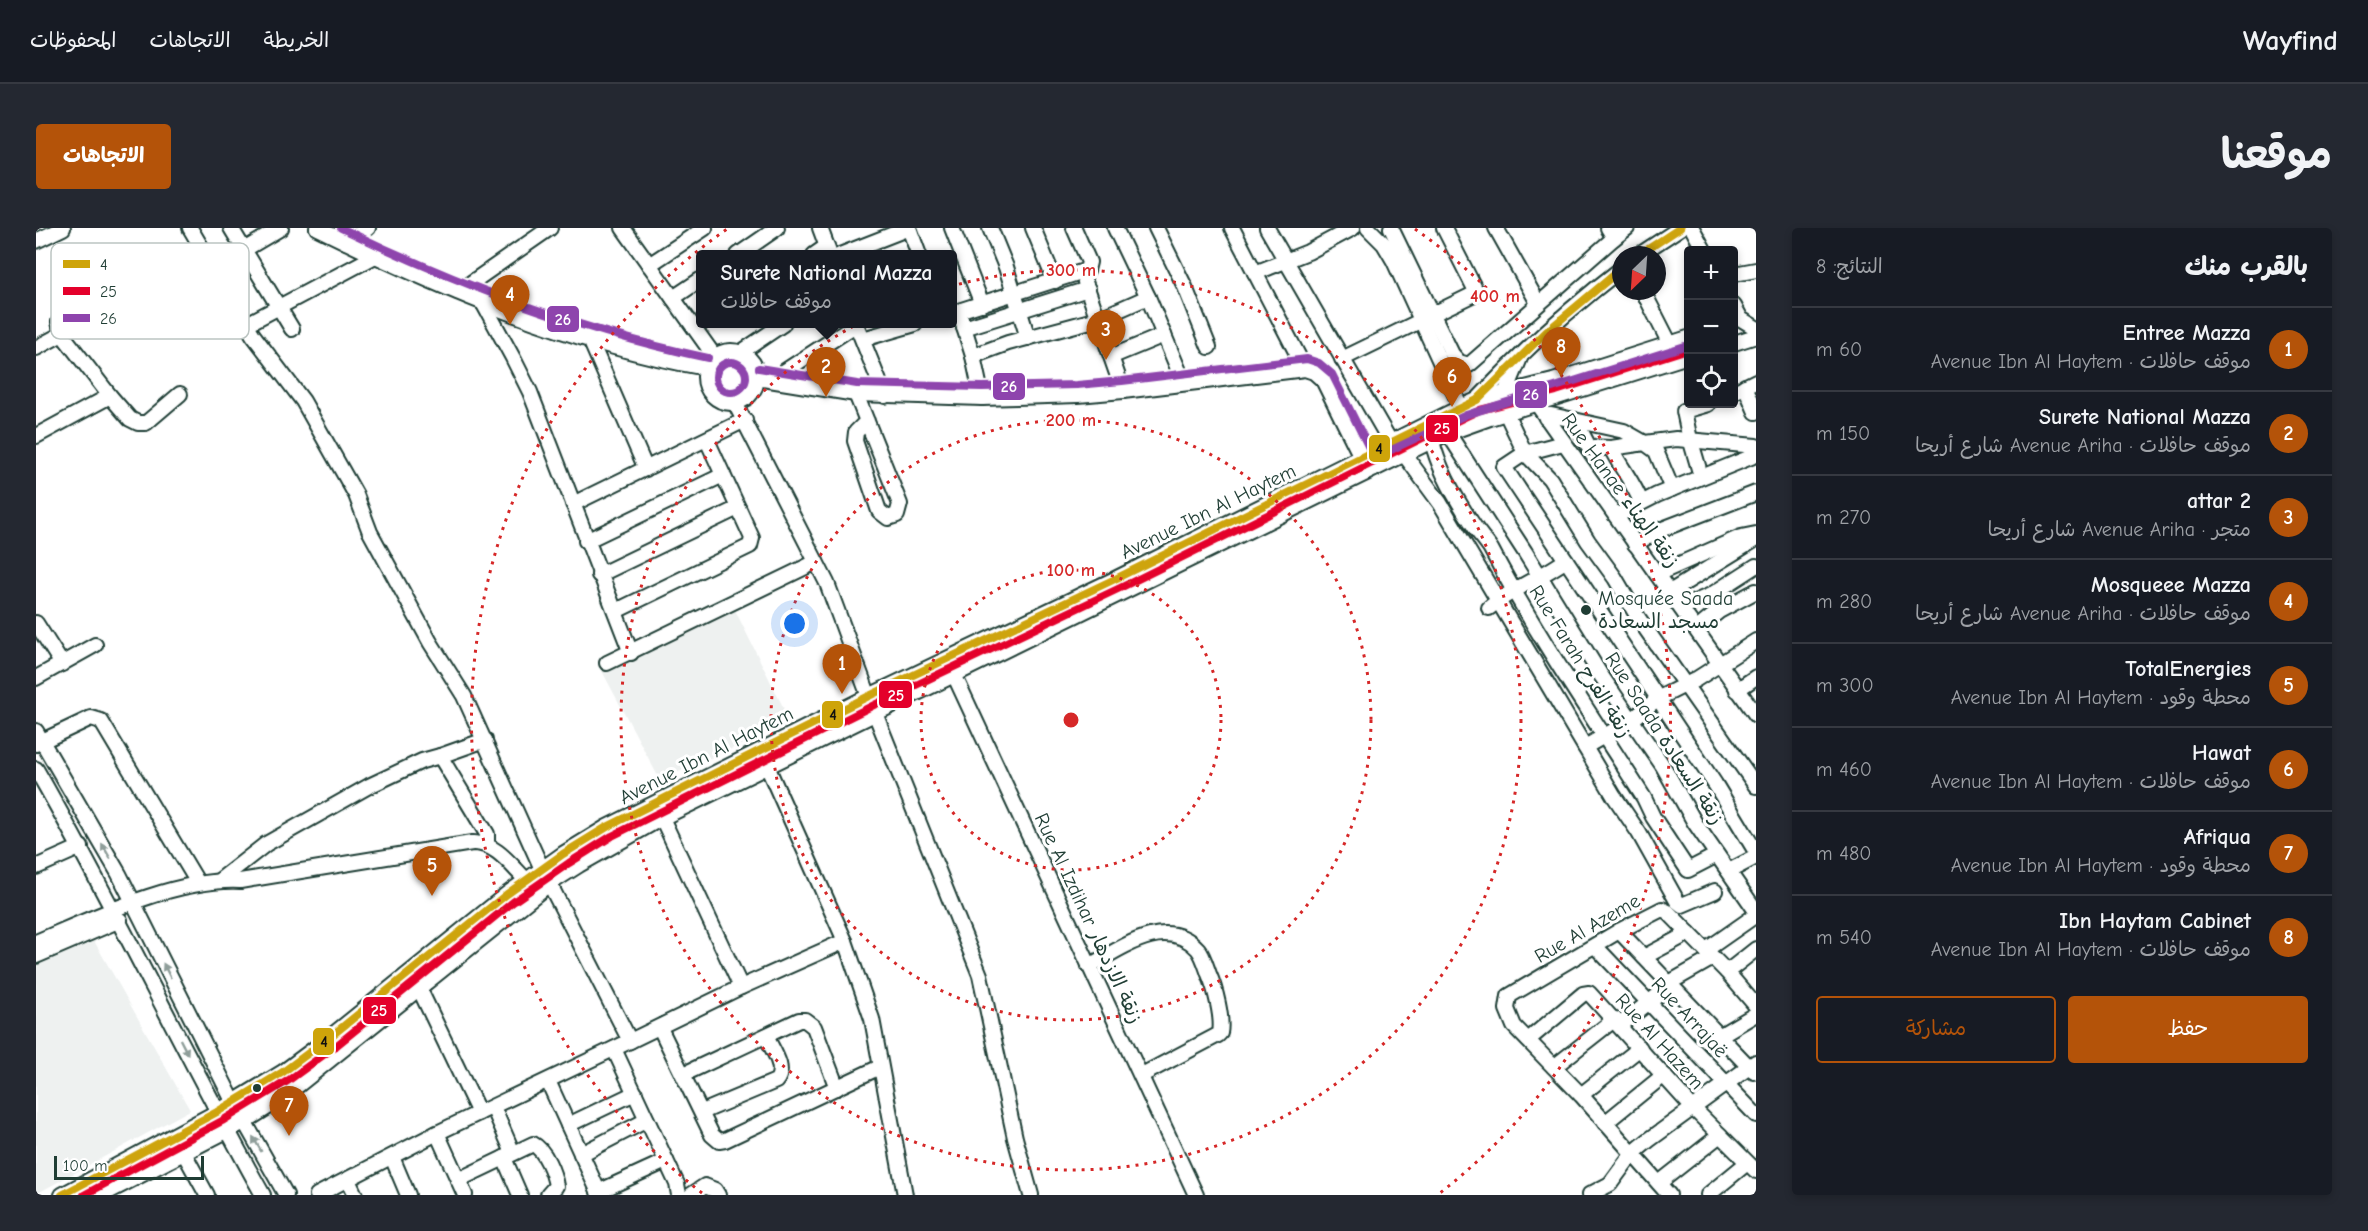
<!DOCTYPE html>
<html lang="ar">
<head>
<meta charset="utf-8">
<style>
	:root { --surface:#171b24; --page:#242831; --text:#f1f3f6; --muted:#9ea1a6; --line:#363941; --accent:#b45309 }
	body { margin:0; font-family:"Comic Neue","Playpen Sans Arabic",sans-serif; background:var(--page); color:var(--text); direction:rtl }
	.controls { position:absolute; right:18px; top:18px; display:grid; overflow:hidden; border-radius:6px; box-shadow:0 3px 9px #0003 }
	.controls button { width:54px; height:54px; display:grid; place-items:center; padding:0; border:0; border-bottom:2px solid var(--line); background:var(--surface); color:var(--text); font:30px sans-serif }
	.compass { position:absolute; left:1576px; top:18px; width:54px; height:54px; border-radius:50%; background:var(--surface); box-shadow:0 3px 9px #0003; rotate:205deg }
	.scale { position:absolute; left:18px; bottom:15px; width:150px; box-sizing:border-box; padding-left:6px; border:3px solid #1f3d34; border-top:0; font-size:16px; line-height:21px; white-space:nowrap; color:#1f3d34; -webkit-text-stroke:4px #fff; paint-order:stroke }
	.you { position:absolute; left:759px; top:396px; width:21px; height:21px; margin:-15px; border:4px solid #fff; border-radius:50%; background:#1a73e8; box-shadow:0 0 0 9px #1a73e833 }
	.badge { display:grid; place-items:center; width:39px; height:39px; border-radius:50%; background:var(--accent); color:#fff; font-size:20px; font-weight:700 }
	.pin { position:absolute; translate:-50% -50px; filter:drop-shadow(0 2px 3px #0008) }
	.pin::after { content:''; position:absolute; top:32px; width:21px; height:18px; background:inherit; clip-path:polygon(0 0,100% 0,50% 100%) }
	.popup { position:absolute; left:660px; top:22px; width:261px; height:78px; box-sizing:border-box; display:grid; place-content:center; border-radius:6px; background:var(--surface); filter:drop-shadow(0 2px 4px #0005); font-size:20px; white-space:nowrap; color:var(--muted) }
	.popup b { font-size:22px; color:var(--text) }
	.popup::after { content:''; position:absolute; left:50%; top:100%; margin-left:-12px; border:12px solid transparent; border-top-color:var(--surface) }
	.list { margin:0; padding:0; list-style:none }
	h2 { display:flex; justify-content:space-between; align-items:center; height:78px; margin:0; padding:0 24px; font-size:26px }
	h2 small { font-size:20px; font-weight:400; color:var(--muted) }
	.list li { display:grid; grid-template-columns:39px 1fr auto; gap:18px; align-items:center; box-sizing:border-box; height:84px; padding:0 24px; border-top:2px solid var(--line) }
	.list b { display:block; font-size:22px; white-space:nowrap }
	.list p { margin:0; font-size:20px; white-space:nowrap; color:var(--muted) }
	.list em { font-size:20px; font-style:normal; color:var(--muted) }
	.actions { display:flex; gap:12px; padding:18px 24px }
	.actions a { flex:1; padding:14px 0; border:2px solid var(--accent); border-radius:6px; text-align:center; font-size:21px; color:var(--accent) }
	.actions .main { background:var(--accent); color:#fff }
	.icon { flex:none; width:33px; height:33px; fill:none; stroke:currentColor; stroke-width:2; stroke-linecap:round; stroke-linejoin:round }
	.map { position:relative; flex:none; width:1720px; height:967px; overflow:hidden; direction:ltr; border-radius:6px }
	header { display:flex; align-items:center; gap:36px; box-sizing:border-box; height:84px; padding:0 30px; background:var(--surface); border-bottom:2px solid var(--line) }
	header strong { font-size:28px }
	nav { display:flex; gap:33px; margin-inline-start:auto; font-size:21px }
	.intro { display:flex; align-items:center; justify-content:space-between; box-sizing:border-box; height:144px; padding:0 36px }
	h1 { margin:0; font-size:42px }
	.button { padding:15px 27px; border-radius:6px; background:var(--accent); color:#fff; font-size:21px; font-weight:700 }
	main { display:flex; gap:36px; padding:0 36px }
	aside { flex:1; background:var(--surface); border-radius:6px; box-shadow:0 3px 9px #0003 }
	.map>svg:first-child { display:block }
	.built { fill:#eef1f0 }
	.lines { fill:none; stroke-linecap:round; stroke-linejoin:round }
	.minor-casing { stroke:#1f3d34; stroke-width:18 }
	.minor { stroke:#fff; stroke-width:14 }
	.bus-1-casing { stroke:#fff; stroke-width:12 }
	.bus-2-casing { stroke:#fff; stroke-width:12 }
	.bus-3-casing { stroke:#fff; stroke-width:12 }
	.bus-1 { stroke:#cea40a; stroke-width:8 }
	.bus-2 { stroke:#e4002b; stroke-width:8 }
	.bus-3 { stroke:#8e44ad; stroke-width:8 }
	.oneway { fill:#8f9e9a }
	.ring { fill:none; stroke:#d62828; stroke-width:3; stroke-dasharray:3 6 }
	.poi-dot { fill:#1f3d34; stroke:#fff; stroke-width:2 }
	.labels { text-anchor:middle; stroke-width:6; stroke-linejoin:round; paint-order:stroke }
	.street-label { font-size:20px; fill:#1f3d34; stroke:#fff }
	.poi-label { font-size:20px; fill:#1f3d34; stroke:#fff; text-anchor:start }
	.key { fill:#fff; stroke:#bcc5c2; stroke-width:1.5 }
	.key-label { font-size:16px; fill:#1f3d34 }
	.centre { fill:#d62828; stroke:#fff; stroke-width:3 }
	.ring-label { font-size:18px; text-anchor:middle; font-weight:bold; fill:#d62828; stroke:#fff; stroke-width:6; stroke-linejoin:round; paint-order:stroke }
	.line-badge { stroke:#fff; stroke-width:2 }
	.badge-label { font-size:16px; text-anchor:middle; font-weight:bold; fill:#fff }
	.pale-badge-label { font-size:16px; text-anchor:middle; font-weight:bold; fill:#111 }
</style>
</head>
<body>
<header>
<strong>Wayfind</strong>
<nav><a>الخريطة</a><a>الاتجاهات</a><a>المحفوظات</a></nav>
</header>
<div class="intro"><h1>موقعنا</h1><a class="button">الاتجاهات</a></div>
<main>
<aside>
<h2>بالقرب منك<small>النتائج: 8</small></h2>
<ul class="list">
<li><span class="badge">1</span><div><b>Entree Mazza</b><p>موقف حافلات · Avenue Ibn Al Haytem</p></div><em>60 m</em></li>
<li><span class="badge">2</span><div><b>Surete National Mazza</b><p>موقف حافلات · Avenue Ariha شارع أريحا</p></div><em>150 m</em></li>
<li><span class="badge">3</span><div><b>attar 2</b><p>متجر · Avenue Ariha شارع أريحا</p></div><em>270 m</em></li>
<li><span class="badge">4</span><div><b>Mosqueee Mazza</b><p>موقف حافلات · Avenue Ariha شارع أريحا</p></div><em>280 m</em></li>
<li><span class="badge">5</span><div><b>TotalEnergies</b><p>محطة وقود · Avenue Ibn Al Haytem</p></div><em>300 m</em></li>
<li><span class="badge">6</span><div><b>Hawat</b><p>موقف حافلات · Avenue Ibn Al Haytem</p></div><em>460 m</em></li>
<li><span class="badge">7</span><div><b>Afriqua</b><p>محطة وقود · Avenue Ibn Al Haytem</p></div><em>480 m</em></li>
<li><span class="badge">8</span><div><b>Ibn Haytam Cabinet</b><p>موقف حافلات · Avenue Ibn Al Haytem</p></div><em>540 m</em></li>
</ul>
<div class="actions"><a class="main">حفظ</a><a>مشاركة</a></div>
</aside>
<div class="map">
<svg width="1720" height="967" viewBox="0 0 1720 967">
	<rect width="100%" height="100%" fill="#fff"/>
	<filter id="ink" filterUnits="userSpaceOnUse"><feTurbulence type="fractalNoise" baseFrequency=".0167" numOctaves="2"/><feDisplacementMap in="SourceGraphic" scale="12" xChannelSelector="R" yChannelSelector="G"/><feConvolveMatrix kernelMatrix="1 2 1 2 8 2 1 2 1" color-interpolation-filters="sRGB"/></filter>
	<g filter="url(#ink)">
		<g class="built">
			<polygon points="698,380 755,495 624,552 566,443"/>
			<polygon points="57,711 154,882 0,966 0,736"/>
		</g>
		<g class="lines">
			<g class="minor-casing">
				<g id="minor">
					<polyline points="154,0 217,107 267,173 320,267 334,304 394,414 428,468 506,641 594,813 401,905 281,967"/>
					<polyline points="195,0 256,101"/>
					<path d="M281 0C405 61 534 116 670 140"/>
					<polyline points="587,0 679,129"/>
					<polyline points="784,0 794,27"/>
					<polyline points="873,0 883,27"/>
					<polyline points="916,0 946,76"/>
					<polyline points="954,0 970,39 992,110"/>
					<polyline points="997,0 1019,53"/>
					<polyline points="1079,0 1112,69 1148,155"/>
					<polyline points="1120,0 1149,59 1173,119"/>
					<polyline points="1196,0 1269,141"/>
					<polyline points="1231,0 1354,213"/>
					<polyline points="1332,0 1348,16 1358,33 1428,186"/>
					<polyline points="1355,0 1416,126 1423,134 1433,137 1578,10"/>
					<polyline points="1460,0 1502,75"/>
					<polyline points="1572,0 1578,10 1591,0"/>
					<polyline points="1656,0 1668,22"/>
					<polyline points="0,13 27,0"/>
					<polyline points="310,14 332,0"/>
					<polyline points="702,27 741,0"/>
					<polyline points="778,27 791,18"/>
					<polyline points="804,27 873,0"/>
					<polyline points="1603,27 1644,0"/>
					<polyline points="613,37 669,0"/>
					<polyline points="1219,45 1272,24 1317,0"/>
					<polyline points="78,46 23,94 26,106 74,168 94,191 102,195 110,195 144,166"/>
					<polyline points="1698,46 1720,42"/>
					<polyline points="1049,54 1087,163"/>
					<polyline points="138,63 245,0"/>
					<polyline points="1607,63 1634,116"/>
					<polyline points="422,64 514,0"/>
					<polyline points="637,70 664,52"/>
					<polyline points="446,73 477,130 494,164 595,425"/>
					<polyline points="1698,78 1705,91 1720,100"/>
					<polyline points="916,85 1051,42 1053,34 1038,0"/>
					<polyline points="1397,86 1438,66 1439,61 1408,0"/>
					<polyline points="926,93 937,128 946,170"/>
					<polyline points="211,96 339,28"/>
					<polyline points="820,96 849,168"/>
					<polyline points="928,100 1052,61"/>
					<polyline points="827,111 879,96"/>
					<polyline points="555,114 610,241"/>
					<polyline points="1698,115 1720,108"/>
					<polyline points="0,120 26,106"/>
					<circle cx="695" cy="149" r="26"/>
					<polyline points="704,125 747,96"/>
					<polyline points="937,128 972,115 1062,91 1112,69"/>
					<polyline points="1077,128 1128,107"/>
					<polyline points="1484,130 1469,166 1470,185 1489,225 1514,251 1552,313 1579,350 1603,391 1720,558"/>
					<polyline points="1306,131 1386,92"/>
					<polyline points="721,150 820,166 946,170 1042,167 1087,163 1269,141 1278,144 1287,152 1329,237"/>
					<polyline points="735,152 821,96"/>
					<polyline points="1709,158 1720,184"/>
					<polyline points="1698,164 1720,153"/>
					<polyline points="820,166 864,276 861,287 852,290 843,283 819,213 820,204 831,193"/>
					<path d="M1441 172C1485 125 1534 80 1585 41"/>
					<polyline points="699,175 791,355 839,485 944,747 979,910 995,967"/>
					<polyline points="1501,176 1720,487"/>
					<polyline points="1510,190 1510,187 1515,187 1588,203 1609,215 1640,211 1720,218"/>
					<polyline points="1539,192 1553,219 1575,220 1609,215 1620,223 1636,261"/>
					<polyline points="1412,205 1489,324 1564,446 1627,538 1659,595 1720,683"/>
					<polyline points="0,208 74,168"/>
					<path d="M1396 213C1403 243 1421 273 1438 298 1443 306 1450 313 1455 321 1500 407 1556 488 1608 570L1617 589 1652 642 1681 627"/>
					<polyline points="1527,215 1489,225 1468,239 1679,556 1720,624"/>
					<path d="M1575 220C1584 239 1598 255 1605 274"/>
					<polyline points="1368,226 1404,275 1578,568 1603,605 1641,673 1646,677 1679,663"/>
					<polyline points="1665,248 1653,207 1648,183 1672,176"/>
					<polyline points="537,276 709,192"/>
					<polyline points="1580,288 1621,267 1720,227"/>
					<polyline points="550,313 687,247"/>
					<polyline points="1599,316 1624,302 1720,265"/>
					<polyline points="1621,346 1705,309 1720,306"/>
					<polyline points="563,347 702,280"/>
					<polyline points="1634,364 1720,311"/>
					<path d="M1453 380C1475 361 1505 350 1530 332"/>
					<polyline points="1645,380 1675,367 1720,338"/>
					<polyline points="580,383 714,318 716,310 671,212"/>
					<polyline points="0,395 26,436"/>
					<polyline points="1661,401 1683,383 1720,363"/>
					<polyline points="571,435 780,334"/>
					<polyline points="915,440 1160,967"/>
					<polyline points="0,450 59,417"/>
					<polyline points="1701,462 1720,449"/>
					<polyline points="0,503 83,646 198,875 250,967"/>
					<polyline points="0,516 55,490 65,493 162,655"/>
					<polyline points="1549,519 1596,492 1621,471 1659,452 1720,413"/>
					<polyline points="404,528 449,512"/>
					<polyline points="731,538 809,713 836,791 869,967"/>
					<path d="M0 541C80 680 148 826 227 967"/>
					<polyline points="626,590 705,759"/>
					<polyline points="0,639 45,619"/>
					<polyline points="1693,643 1720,629"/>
					<polyline points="184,652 230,616 333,558 386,533 404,528 451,606 451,617"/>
					<polyline points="1583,703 1718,844"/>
					<path d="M0 714C59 689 140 650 204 653L436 615C459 614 475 637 490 652"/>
					<polyline points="1559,718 1720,887"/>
					<polyline points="1670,722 1720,687"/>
					<polyline points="0,728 84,692"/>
					<polyline points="1608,729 1653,705"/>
					<path d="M1053 738C1084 721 1130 686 1162 721 1167 727 1170 738 1173 746 1179 760 1187 790 1184 805L1182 807 1106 847"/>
					<polyline points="1691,744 1720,721"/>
					<polyline points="1633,755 1677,730"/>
					<polyline points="383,760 443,885"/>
					<polyline points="1584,797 1635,757"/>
					<polyline points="624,800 676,907 683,913 689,912 844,839"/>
					<polyline points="1683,808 1720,786"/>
					<polyline points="1492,812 1547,766 1553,765 1656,879 1720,943"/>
					<polyline points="594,813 705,759 809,713"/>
					<polyline points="578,821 641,956 643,967"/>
					<polyline points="1518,839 1579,791"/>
					<polyline points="648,846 763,792 769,792 778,799 801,860"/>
					<polyline points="512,853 564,967"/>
					<polyline points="1545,867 1604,820"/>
					<polyline points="457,879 477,925"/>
					<path d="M666 884 740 853C751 840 736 822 730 808"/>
					<polyline points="1569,895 1628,847"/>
					<polyline points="532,897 599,865"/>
					<polyline points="401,905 429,967"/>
					<polyline points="143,916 171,967"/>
					<polyline points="545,926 611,892"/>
					<polyline points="356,929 372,967"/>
					<polyline points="468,930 484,967"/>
					<polyline points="312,952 319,967"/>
					<path d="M422 952 497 916C509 922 518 945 520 958L512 967"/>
					<polyline points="1623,955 1684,907"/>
					<polyline points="562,964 630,933"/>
					<polyline points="26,967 181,884 247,844 294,809 471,666 527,626 571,599 833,468 1079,351 1425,179 1441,172 1517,153 1652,110"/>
					<polyline points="66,967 208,894 245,871 513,656 543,637 626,590 1412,205 1454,190 1652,128"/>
					<polyline points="655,967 669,958 679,962 682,967"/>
					<polyline points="1553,967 1574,956 1596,926 1613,912 1720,834"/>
					<polyline points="1633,967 1545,867 1478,798 1471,781 1473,768 1583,703 1626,681 1632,684 1691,744 1720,778"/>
					<polyline points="1672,967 1711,935"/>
				</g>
			</g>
			<use href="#minor" class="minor"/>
			<g class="bus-1-casing">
				<g id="bus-1">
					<polyline points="1603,27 1644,0"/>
					<polyline points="26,967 181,884 247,844 294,809 471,666 527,626 571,599 833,468 1079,351 1441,172 1510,104 1585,41"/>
				</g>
			</g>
			<g class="bus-2-casing">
				<polyline id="bus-2" points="48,967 186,893 253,852 301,817 477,674 533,635 576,608 838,477 1084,360 1429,189 1444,182 1520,163 1652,121"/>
			</g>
			<g class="bus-3-casing">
				<g id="bus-3">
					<path d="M305 0C423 57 543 103 672 130"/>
					<circle cx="695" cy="149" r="15"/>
					<polyline points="723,140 821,156 946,159 1041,157 1086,153 1271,131 1283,135 1296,146 1338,230 1430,187 1649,118"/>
				</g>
			</g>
			<use href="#bus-1" class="bus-1"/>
			<use href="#bus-2" class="bus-2"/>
			<use href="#bus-3" class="bus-3"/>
		</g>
		<defs><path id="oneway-solid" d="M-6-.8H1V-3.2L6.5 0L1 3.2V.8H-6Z" transform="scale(1.5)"/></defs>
		<g class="oneway">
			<use href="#oneway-solid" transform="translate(70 623) rotate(-120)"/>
			<use href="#oneway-solid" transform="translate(131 743) rotate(-117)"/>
			<use href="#oneway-solid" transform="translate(148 819) rotate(63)"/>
			<use href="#oneway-solid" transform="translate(221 916) rotate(-120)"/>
		</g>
	</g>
	<g class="ring">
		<circle cx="1035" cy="492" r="150"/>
		<circle cx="1035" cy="492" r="300"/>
		<circle cx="1035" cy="492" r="450"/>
		<path d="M666 965A600 600 0 0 1 691 1M1379 1A600 600 0 0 1 1404 965"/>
	</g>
	<g class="poi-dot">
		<circle cx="1550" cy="382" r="6"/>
		<circle cx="221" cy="860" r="5"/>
	</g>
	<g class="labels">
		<g class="street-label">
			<text transform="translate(1585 262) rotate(54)" y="7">Rue Hanae زنقة الهناء</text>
			<text transform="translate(1172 283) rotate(-26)" y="7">Avenue Ibn Al Haytem</text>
			<text transform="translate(1545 433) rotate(58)" y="7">Rue Farah زنقة الفرح</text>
			<text transform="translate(1629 510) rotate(57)" y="7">Rue Saada زنقة السعادة</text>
			<text transform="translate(670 527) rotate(-27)" y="7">Avenue Ibn Al Haytem</text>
			<text transform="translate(1053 690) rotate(65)" y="7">Rue Al Izdihar زنقة الازدهار</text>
			<text transform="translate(1551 700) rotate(-30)" y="7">Rue Al Azeme</text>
			<text transform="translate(1654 789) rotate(47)" y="7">Rue Arrajaë</text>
			<text transform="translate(1624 813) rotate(48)" y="7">Rue Al Hazem</text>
		</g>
		<g class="poi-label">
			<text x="1562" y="377">Mosquée Saada<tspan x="1562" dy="23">مسجد السعادة</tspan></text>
		</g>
	</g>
	<rect x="15" y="15" width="198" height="96" rx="9" class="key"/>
	<rect x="27" y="32" width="27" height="8" fill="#cea40a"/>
	<rect x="27" y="59" width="27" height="8" fill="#e4002b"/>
	<rect x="27" y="86" width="27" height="8" fill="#8e44ad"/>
	<g class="key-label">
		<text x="64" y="42">4</text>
		<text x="64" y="69">25</text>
		<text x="64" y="96">26</text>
	</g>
	<circle cx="1035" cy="492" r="9" class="centre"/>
	<g class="ring-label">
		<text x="1035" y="48">300 m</text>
		<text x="1459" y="74">400 m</text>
		<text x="1035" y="198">200 m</text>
		<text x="1035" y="348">100 m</text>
	</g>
	<g class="line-badge">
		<rect x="510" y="77" width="34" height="28" rx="6" fill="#8e44ad"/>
		<rect x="956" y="144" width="34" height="29" rx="6" fill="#8e44ad"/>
		<rect x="1478" y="152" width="34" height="29" rx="6" fill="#8e44ad"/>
		<rect x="1389" y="186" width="34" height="29" rx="6" fill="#e4002b"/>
		<rect x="1332" y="206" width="23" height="29" rx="6" fill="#cea40a"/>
		<rect x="842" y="452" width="35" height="29" rx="6" fill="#e4002b"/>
		<rect x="785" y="472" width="23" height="29" rx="6" fill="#cea40a"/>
		<rect x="326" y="768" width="35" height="29" rx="6" fill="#e4002b"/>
		<rect x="276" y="799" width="23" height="29" rx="6" fill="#cea40a"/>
	</g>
	<g class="badge-label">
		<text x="527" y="97">26</text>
		<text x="973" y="164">26</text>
		<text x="1495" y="172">26</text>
		<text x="1406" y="206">25</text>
		<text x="860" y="473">25</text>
		<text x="343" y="788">25</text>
	</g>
	<g class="pale-badge-label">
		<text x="1343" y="226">4</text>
		<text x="797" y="492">4</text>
		<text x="288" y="819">4</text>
	</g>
</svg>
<div class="controls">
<button>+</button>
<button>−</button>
<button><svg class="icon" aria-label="locate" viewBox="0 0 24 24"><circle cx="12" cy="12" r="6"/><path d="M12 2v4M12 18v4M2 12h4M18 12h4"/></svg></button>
</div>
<svg class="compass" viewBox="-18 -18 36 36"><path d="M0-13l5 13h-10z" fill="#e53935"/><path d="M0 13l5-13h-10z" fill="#9ea1a6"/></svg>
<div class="scale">100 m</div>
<div class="you"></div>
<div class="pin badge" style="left:806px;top:466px">1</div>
<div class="pin badge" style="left:790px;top:169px">2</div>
<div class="popup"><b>Surete National Mazza</b>موقف حافلات</div>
<div class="pin badge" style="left:1070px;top:132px">3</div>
<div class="pin badge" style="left:474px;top:97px">4</div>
<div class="pin badge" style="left:396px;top:668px">5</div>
<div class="pin badge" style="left:1416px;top:179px">6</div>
<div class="pin badge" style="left:253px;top:908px">7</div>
<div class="pin badge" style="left:1525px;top:149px">8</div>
</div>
</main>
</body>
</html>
